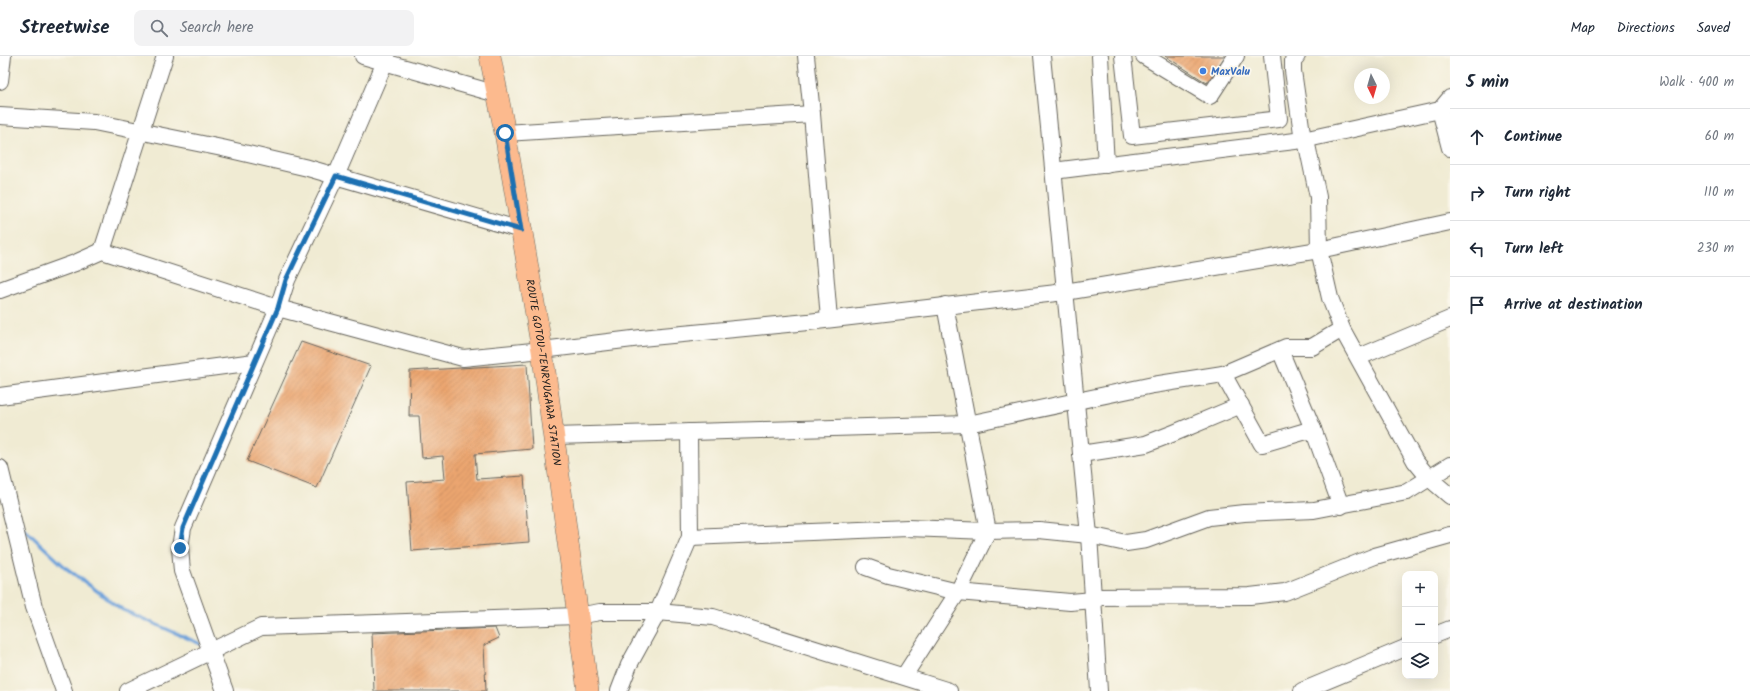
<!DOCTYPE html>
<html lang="en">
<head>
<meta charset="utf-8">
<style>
	:root { --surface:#fff; --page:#f2f2f3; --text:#1f2937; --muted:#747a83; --line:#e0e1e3 }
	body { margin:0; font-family:Kalam,sans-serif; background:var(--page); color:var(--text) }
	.controls { position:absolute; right:12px; bottom:12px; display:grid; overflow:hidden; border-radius:8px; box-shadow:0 4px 16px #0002 }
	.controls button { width:36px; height:36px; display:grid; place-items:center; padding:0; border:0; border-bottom:1px solid var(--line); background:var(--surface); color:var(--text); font:20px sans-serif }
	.compass { position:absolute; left:1354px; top:12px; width:36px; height:36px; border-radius:50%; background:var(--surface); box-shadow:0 4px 16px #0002; rotate:175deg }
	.stop { position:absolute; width:12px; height:12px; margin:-9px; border:3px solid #1f6fb2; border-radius:50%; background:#fff }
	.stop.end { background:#1f6fb2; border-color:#fff; box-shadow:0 1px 4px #0008 }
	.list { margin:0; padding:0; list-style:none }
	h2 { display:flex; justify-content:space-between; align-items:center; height:52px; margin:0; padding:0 16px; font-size:17px }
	h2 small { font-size:13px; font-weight:400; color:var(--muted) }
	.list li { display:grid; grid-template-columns:26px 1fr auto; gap:12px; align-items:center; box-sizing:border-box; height:56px; padding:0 16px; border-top:1px solid var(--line) }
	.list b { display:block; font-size:15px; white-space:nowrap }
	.list em { font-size:13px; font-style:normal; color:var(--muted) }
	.icon { flex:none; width:22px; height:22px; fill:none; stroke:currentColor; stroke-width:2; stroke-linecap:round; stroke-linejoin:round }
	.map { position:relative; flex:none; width:1450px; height:635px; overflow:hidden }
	header { display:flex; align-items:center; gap:24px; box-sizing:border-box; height:56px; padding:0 20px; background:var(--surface); border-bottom:1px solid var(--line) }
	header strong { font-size:19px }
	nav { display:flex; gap:22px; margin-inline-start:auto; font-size:14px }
	.search { width:280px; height:36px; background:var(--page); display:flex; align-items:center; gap:10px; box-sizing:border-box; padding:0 14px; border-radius:8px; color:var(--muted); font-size:15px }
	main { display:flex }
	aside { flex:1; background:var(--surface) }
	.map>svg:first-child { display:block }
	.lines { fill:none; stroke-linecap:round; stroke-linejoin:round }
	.stream { stroke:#6ea2da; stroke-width:3.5 }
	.building { fill:url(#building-hatch) }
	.minor-casing { stroke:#66645c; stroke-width:18 }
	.major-casing { stroke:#66645c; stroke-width:22 }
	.minor { stroke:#fff; stroke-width:16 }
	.major { stroke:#fcba8e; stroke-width:21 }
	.route { stroke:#1f6fb2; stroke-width:5 }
	.shop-dot { fill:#3f7fe0; stroke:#fbf7ec; stroke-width:1.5 }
	.labels { text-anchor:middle; stroke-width:3.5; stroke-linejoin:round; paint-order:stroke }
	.shop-label { font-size:11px; font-weight:bold; fill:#366cbe; stroke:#fbf7ec; text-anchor:start }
	.street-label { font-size:11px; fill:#1c1c1c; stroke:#fbf7ec }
</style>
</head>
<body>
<header>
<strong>Streetwise</strong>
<div class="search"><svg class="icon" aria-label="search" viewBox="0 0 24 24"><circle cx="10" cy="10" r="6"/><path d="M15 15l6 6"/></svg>Search here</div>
<nav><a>Map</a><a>Directions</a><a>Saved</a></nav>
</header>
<main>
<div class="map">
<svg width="1450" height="635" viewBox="0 0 1450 635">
	<defs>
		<pattern id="building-hatch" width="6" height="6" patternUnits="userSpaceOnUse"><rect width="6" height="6" fill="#eba570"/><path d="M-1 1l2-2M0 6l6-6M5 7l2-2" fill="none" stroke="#c98d60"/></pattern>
	</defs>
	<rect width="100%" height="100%" fill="#fbf7ec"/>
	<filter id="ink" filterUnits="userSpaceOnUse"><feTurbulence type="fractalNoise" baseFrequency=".025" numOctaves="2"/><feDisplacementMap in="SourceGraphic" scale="8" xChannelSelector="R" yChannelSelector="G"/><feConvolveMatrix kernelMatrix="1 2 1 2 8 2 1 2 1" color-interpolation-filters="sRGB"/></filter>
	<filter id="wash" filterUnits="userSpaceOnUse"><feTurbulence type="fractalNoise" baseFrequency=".012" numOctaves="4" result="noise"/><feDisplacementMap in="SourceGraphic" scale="16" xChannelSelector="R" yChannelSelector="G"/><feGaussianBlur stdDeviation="0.9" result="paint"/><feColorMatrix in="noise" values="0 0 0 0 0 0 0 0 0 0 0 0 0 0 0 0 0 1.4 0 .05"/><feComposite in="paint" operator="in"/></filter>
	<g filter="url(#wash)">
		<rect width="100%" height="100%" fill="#f0ebd3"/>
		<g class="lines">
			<polyline class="stream" points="20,469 66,512 123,554 203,589"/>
		</g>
		<g id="blocks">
			<g class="building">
				<polygon points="1165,0 1225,0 1207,27"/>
				<polygon points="301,286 371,310 317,432 247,405"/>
				<polygon points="527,308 532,393 475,398 477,423 524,420 529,486 412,495 407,426 445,423 443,400 422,402 419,360 409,360 410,315"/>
				<polygon points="495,572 499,582 484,589 486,635 374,635 372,577"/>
			</g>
		</g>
	</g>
	<g filter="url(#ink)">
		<use href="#blocks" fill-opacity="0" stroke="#66645c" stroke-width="1"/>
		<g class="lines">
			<g class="minor-casing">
				<g id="minor">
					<polyline points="363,0 497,38"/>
					<polyline points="806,0 812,58 829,263"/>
					<polyline points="1042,0 1089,479 1099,635"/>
					<polyline points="1100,0 1106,109"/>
					<polyline points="1123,0 1132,80 1279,63 1272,0"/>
					<polyline points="1144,0 1210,40 1236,0"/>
					<polyline points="1297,0 1293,4 1293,15 1303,84"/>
					<polyline points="0,25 3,0"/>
					<polyline points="1440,54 1450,92"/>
					<polyline points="0,60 94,66 222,92 308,112 521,174"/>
					<polyline points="505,77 812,58"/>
					<polyline points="1306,84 1318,141 1319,194 1330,242 1342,273 1415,405 1429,422 1450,440"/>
					<polyline points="1053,115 1303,84 1440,54 1450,42"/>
					<polyline points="102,195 165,0"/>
					<polyline points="0,234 75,207 102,195 278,252 463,302 542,294 641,282 808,266 1065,236 1319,194 1450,166"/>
					<polyline points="1280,294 1313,373 1341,450"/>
					<polyline points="1359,301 1450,263"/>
					<polyline points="1223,318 1262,388 1313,373"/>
					<polyline points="0,340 254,306"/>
					<polyline points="555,380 968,368 1153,329 1223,318 1286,291 1312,291 1342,273"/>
					<polyline points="1081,398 1146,388 1174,377 1241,349"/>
					<polyline points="0,412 34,551 64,635"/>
					<polyline points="690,481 908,472 988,475 1039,474 1089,479 1126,487 1146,484 1209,461 1244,457 1314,454 1407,436 1450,409"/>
					<polyline points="866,511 888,519 958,536 1070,546 1094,544"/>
					<polyline points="1094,541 1250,540 1285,536 1375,500 1450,479"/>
					<polyline points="1435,579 1450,573"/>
					<polyline points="904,620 958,536 988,475 945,249"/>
					<polyline points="128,635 261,571 577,560 600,556 658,556 713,561 949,635"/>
					<polyline points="225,635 182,515 180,492 183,472 278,252 287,224 336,120 385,6 386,0"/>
					<polyline points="619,635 629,609 658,556 690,481 689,376"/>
					<polyline points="1302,635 1405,592"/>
				</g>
			</g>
			<g class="major-casing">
				<g id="major">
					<path id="s1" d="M490 0 505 77 542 294 588 635"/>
				</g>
			</g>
			<use href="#minor" class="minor"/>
			<use href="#major" class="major"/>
		</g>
	</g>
	<g class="lines" filter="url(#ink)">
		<polyline class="route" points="180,492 183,472 278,252 286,224 336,120 521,174 505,77"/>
	</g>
	<circle class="shop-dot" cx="1203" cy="15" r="4"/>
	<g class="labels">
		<g class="shop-label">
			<text x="1211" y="19">MaxValu</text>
		</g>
		<g class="street-label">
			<text dy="4" stroke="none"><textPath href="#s1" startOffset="321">ROUTE GOTOU-TENRYUGAWA STATION</textPath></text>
		</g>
	</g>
</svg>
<div class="controls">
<button>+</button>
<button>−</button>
<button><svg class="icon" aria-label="layers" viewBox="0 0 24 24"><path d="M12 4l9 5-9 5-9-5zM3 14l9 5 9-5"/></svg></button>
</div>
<svg class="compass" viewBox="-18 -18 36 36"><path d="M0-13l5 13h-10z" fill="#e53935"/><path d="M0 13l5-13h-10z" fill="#747a83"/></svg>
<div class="stop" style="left:505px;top:77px"></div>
<div class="stop end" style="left:180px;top:492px"></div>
</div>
<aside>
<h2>5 min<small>Walk · 400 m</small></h2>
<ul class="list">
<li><svg class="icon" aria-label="ahead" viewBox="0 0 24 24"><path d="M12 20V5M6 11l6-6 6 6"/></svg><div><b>Continue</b></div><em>60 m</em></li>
<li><svg class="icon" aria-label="right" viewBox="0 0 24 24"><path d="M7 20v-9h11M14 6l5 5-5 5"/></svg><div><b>Turn right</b></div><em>110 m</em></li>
<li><svg class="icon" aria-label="left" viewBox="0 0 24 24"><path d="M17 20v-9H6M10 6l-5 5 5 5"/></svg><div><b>Turn left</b></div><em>230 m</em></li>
<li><svg class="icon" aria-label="arrive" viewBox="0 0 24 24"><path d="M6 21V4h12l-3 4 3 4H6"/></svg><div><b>Arrive at destination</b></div></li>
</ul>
</aside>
</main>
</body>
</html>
